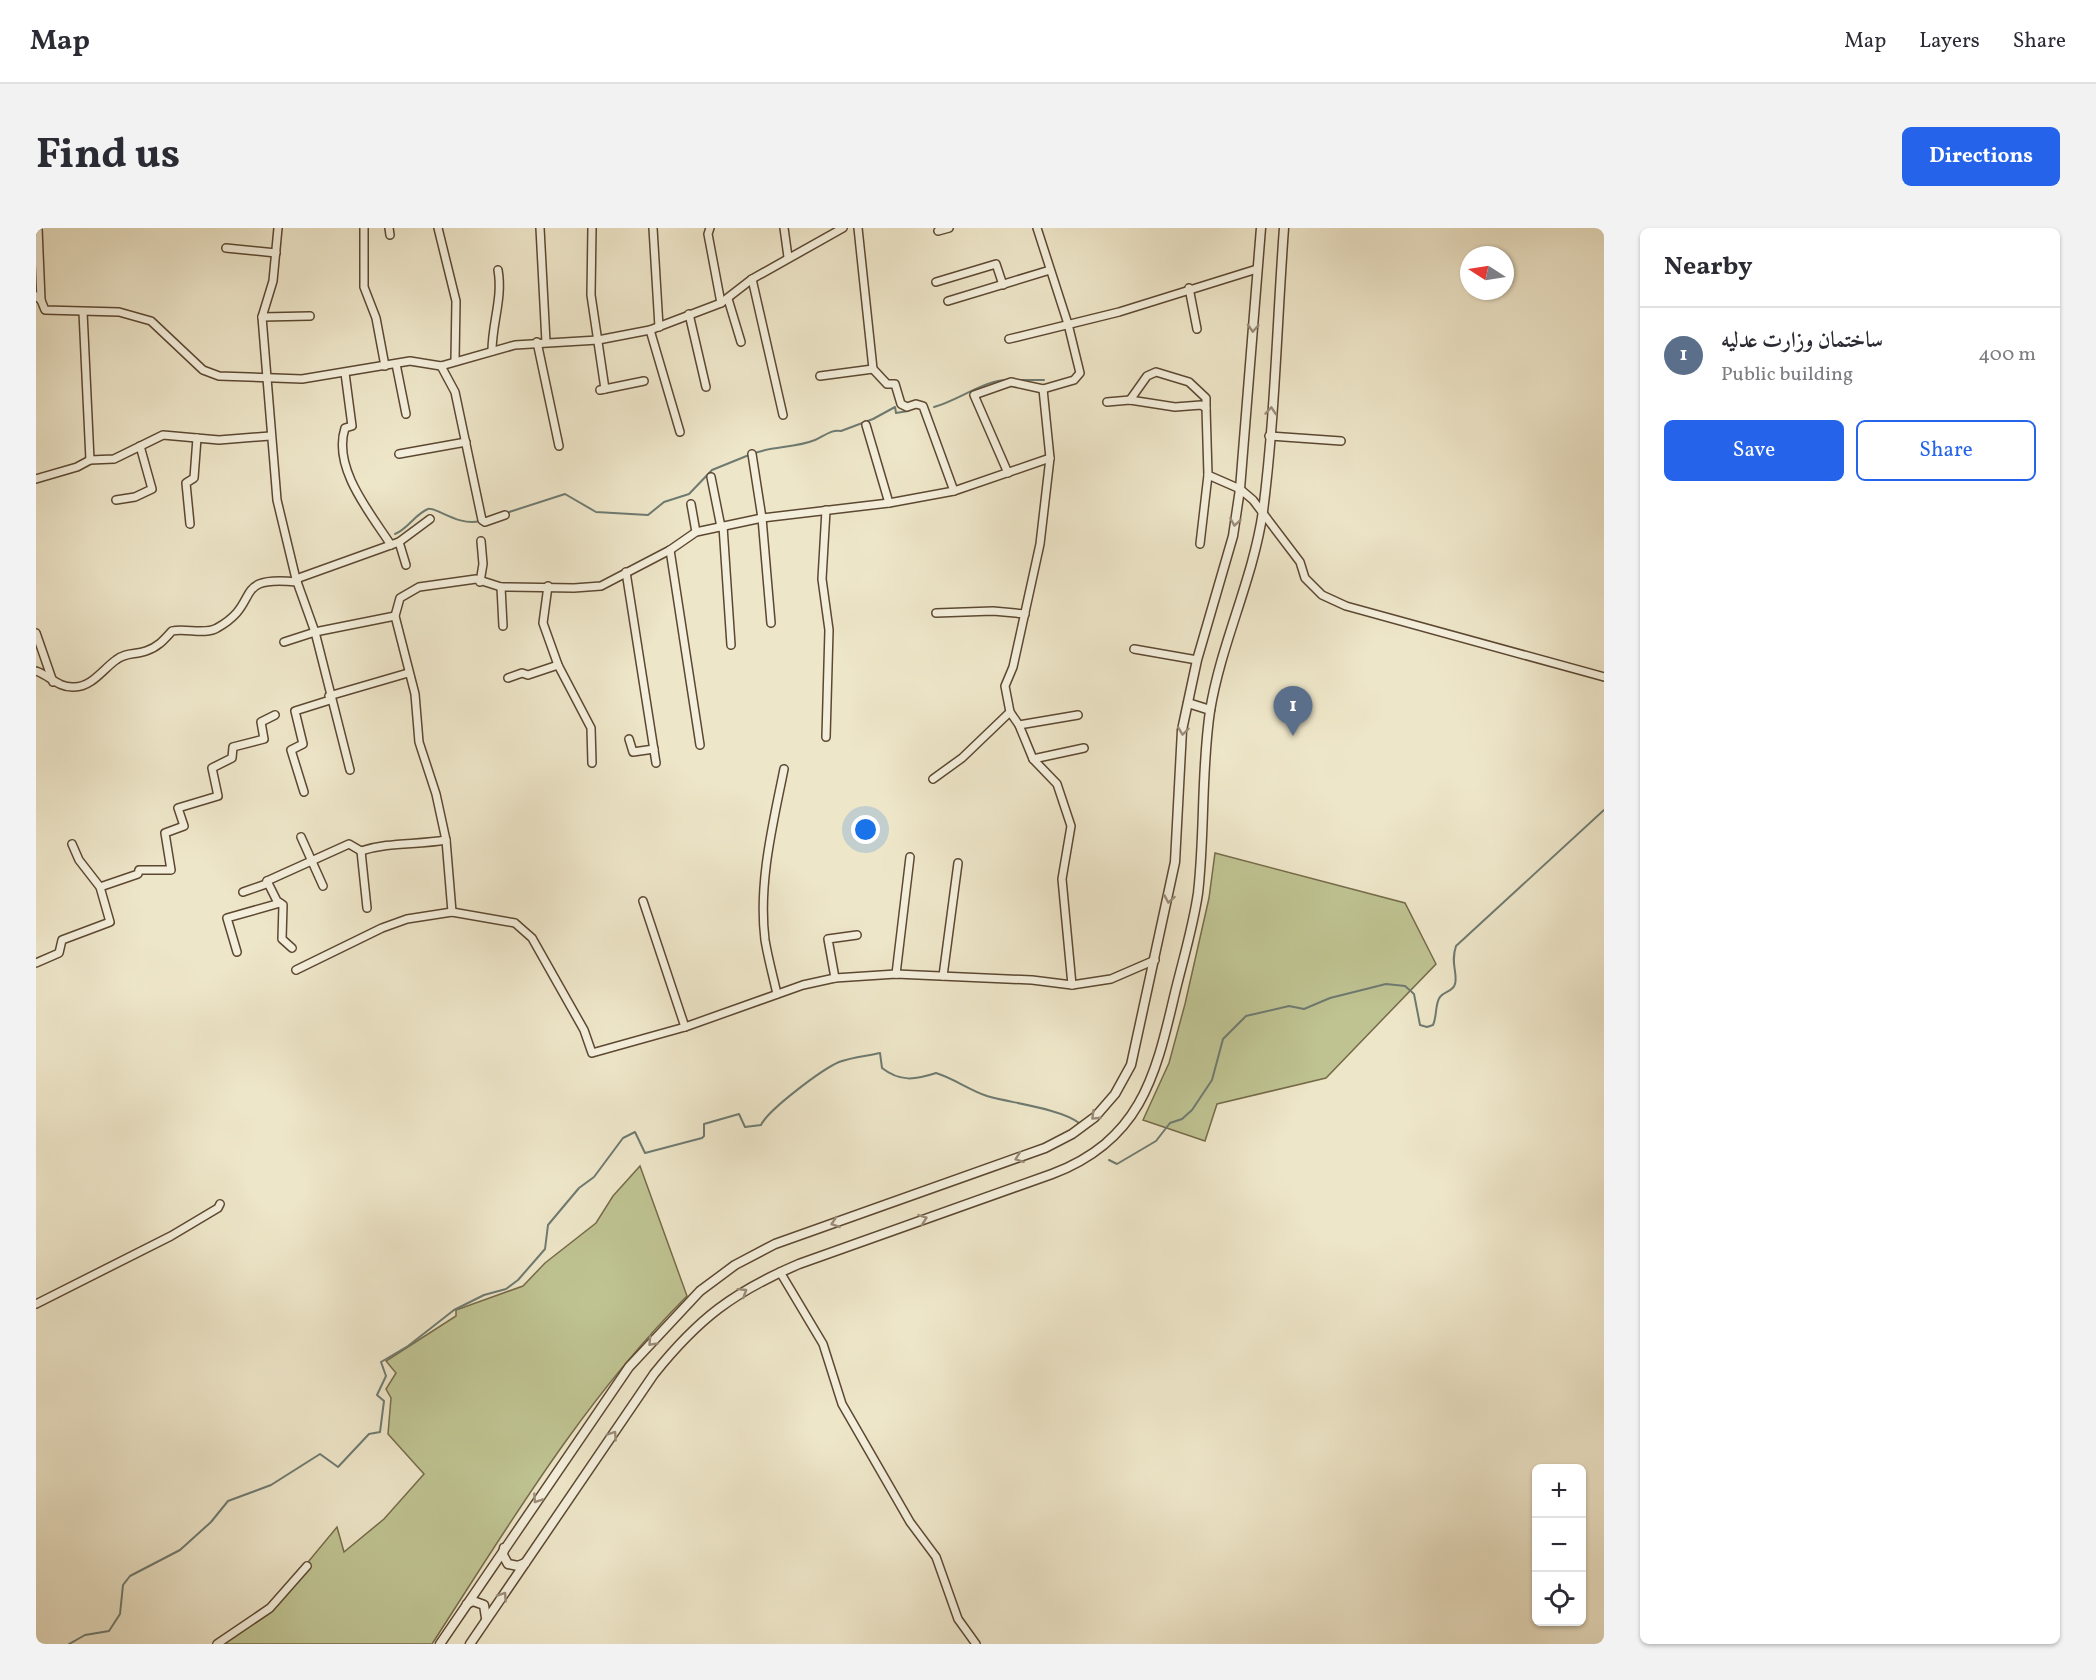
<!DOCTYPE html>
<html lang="en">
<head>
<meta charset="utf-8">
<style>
	:root { --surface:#fff; --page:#f2f2f3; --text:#2b2b33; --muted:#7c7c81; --line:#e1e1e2; --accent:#2563eb }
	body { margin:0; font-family:Vollkorn,Amiri,serif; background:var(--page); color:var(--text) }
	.controls { position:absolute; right:18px; bottom:18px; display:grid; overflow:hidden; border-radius:9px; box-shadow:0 2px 4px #0004 }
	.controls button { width:54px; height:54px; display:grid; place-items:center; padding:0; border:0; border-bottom:2px solid var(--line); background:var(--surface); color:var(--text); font:30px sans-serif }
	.compass { position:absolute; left:1424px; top:18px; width:54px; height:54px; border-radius:50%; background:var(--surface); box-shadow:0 2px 4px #0004; rotate:282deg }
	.you { position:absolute; left:830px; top:602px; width:21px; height:21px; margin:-15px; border:4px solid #fff; border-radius:50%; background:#1a73e8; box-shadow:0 0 0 9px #1a73e833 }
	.badge { display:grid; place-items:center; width:39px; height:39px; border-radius:50%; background:var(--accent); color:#fff; font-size:20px; font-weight:700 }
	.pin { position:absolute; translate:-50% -50px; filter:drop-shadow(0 2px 3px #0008) }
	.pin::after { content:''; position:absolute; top:32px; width:21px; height:18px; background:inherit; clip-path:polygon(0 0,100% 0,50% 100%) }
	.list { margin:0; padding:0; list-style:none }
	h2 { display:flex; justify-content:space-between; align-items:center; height:78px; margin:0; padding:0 24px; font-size:26px }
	h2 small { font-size:20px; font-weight:400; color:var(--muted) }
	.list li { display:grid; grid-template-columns:39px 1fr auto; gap:18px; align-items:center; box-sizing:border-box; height:96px; padding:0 24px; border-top:2px solid var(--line) }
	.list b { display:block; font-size:22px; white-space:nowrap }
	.list p { margin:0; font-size:20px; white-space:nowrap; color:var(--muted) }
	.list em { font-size:20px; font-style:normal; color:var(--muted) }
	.actions { display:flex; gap:12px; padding:18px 24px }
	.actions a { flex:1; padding:14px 0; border:2px solid var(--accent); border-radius:9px; text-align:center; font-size:21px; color:var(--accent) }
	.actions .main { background:var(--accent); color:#fff }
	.icon { flex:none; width:33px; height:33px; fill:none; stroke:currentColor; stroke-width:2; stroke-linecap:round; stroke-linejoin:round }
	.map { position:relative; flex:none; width:1568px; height:1416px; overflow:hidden; border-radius:9px }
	header { display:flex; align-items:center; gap:36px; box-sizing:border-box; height:84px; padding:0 30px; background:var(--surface); border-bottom:2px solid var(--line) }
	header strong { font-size:28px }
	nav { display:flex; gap:33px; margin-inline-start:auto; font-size:21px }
	.intro { display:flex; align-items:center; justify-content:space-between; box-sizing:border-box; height:144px; padding:0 36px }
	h1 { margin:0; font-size:42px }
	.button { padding:15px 27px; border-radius:9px; background:var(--accent); color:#fff; font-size:21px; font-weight:700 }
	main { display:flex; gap:36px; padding:0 36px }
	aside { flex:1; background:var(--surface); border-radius:9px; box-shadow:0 2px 4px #0004 }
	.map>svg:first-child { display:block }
	.green { fill:#bfc392; stroke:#766b49; stroke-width:1.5 }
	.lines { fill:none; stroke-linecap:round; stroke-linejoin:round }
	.stream { stroke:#6e7a70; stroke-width:2 }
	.minor-casing { stroke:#5c4832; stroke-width:10 }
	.tertiary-casing { stroke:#5c4832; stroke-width:11 }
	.minor { stroke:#f4efdc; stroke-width:7 }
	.tertiary { stroke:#f4efdc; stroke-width:8 }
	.oneway { stroke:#9a8c79 }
</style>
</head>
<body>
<header>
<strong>Map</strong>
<nav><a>Map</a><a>Layers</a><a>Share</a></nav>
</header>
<div class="intro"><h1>Find us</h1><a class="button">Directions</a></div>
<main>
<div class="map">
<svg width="1568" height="1416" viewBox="0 0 1568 1416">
	<rect width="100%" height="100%" fill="#eee6c9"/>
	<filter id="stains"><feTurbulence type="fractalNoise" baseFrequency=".00333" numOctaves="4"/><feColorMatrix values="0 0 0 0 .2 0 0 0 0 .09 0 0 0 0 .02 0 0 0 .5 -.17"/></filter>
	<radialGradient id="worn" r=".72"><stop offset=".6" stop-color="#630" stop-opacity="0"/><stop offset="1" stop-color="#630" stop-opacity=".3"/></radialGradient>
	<g class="green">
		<polygon points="1179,625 1369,675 1400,736 1290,850 1181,876 1169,913 1107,892 1133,835 1149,776 1173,670"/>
		<path d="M604 938 651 1068C548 1171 474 1295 396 1416H181L234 1380 301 1299 308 1324 348 1291 388 1246 352 1206 355 1170 350 1161 360 1145 350 1133 420 1088V1082L487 1058 509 1035 560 995 577 968Z"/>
	</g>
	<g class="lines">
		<g class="stream">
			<polyline points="982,152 1008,152"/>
			<path d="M898 179C921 173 952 150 973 152"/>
			<path d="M719 225C738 218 759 220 779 212 787 209 795 201 805 203L837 191 859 179 860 185 872 183"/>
			<polyline points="470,285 529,266 560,284 612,287 628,274 653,266 676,242 713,227"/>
			<path d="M359 306C372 301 379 286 392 281 399 278 423 299 444 293"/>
			<path d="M1073 932 1081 936 1120 913 1134 895 1146 891 1156 882 1176 852 1187 811 1210 788 1253 778 1268 781 1294 770 1350 756 1369 758 1378 766 1384 797 1391 799 1397 797C1401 789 1399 775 1404 769 1408 763 1417 764 1419 756 1422 745 1414 735 1420 718L1568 582"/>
			<path d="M33 1416 49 1407 73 1403 84 1386 87 1357 94 1348 144 1322 175 1294 192 1273 235 1257 284 1226 302 1239 333 1206 344 1204 348 1173 341 1167 350 1148 345 1134 372 1118 418 1082 448 1067 470 1061 482 1052 509 1021 512 997 517 991 543 960 558 949 587 910 599 904 609 925 666 910 668 908V896L703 886 709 899 725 897C732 882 785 842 803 834 816 829 831 828 844 825L846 840C864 854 879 852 900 845 917 850 933 862 951 868 975 875 1026 881 1043 895"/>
		</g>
		<g class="minor-casing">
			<g id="minor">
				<polyline points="2,0 5,72"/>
				<polyline points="242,0 237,53 226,89 241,272 260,351 279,404 314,542"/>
				<polyline points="328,0 328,59 340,90 349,138"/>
				<polyline points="353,0 354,7"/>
				<polyline points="402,0 420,73 419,132"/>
				<polyline points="504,0 510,114"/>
				<polyline points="556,0 555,67 569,161"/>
				<polyline points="617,0 623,99"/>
				<polyline points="674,0 672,6 685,75"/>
				<polyline points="748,0 752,29"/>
				<polyline points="822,0 837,141 851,156 859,156 865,176 871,179 880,176 887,178 918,263"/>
				<polyline points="902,3 913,0"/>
				<polyline points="190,20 240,25"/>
				<polyline points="716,51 747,187"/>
				<polyline points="900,54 960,36 967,57"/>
				<polyline points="1153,60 1161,101"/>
				<polyline points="0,68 5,72 9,82 83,84 115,93 167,142 183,148 266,151 374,133 405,138 479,117 562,112 614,102 685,75 716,51 807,0"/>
				<polyline points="692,71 705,114"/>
				<polyline points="912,73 1014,42"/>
				<polyline points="47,84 54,232"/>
				<polyline points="653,86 670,159"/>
				<polyline points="226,89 274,88"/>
				<polyline points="614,102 644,204"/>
				<polyline points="973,111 1083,84 1221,41"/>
				<polyline points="501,114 523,218"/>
				<path d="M456 123C456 95 467 70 462 42"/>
				<polyline points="360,136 370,186"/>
				<polyline points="405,138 419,164 446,292 449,294 469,287"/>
				<path d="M309 145 316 198 309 200C296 240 335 286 355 317"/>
				<polyline points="784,148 837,141"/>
				<polyline points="1007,161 1014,230 1004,316 977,439 969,458 974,484 983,497 997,531 1021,556 1035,598 1026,651 1036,757"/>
				<polyline points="564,162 608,153"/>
				<polyline points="1094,172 1111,148 1120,144 1153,154 1170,170 1170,180"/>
				<polyline points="1071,174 1094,172 1139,179 1165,177 1170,180 1172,247 1204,261 1217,272 1264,334 1269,350 1286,367 1310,378 1568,449"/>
				<polyline points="830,197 853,275"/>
				<polyline points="1233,208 1305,213"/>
				<polyline points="363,226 430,214"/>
				<polyline points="716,226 726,290 735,395"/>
				<polyline points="972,245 938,167 975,154 1007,161 1038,152 1044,145 1032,96 1001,0"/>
				<polyline points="675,249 685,299"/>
				<polyline points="0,251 41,239 54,232 78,231 127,207 183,212 234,208"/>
				<polyline points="80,272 99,269 116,261 104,218"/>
				<polyline points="655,276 660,304"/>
				<polyline points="790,282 786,351 793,402 790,509"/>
				<polyline points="154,296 150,255 158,250 161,210"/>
				<polyline points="687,298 695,417"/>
				<polyline points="363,314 370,337"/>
				<polyline points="1164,316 1172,247"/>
				<polyline points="634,322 664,517"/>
				<polyline points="590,344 620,535"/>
				<polyline points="260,351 363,314 394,291"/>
				<polyline points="444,354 447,336 445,313"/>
				<polyline points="512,358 507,395 522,437 555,500 556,535"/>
				<polyline points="465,359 467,398"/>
				<polyline points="900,385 957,383 989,386"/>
				<polyline points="0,405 17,454"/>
				<polyline points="248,414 279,404 359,388"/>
				<polyline points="1098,421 1161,432"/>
				<path d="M0 443C13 447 22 460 38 459 56 459 67 441 80 432 90 424 99 427 110 423 122 419 128 412 136 403 149 400 170 407 181 400 227 375 194 347 261 354"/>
				<polyline points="472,450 486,445 492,447 522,437"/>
				<polyline points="293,468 372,445"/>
				<polyline points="983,497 1042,487"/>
				<polyline points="593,511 597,524 618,521"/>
				<polyline points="997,531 1048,520"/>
				<polyline points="897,551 926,530 974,484"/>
				<polyline points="268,564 255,522 267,516 259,483 294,472"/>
				<polyline points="265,609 287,658"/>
				<path d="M325 623C353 614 380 617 410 612"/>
				<polyline points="325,623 331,680"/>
				<polyline points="231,653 241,673 247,677 246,711 256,720"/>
				<polyline points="64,659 102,646 103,642 135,642 129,605 148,598 142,580 182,568 176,540 196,530 197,519 228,511 225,494 239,487"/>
				<polyline points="207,664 230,656 231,653 313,616 325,623"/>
				<polyline points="607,673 649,799"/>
				<polyline points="416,684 410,612 400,566 383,514 379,466 359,388 364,370 383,359 440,351 465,359 538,360 565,358 634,322 660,304 726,290 853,275 918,263 1014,230"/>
				<polyline points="201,724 191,690 244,675"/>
				<polyline points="0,735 23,725 26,712 74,694 64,659 43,632 36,616"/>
				<polyline points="260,742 346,700 371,691 416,684 479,695 496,710 548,802 556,825 649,799 767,757 799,750 860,746 996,752 1036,757 1075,751 1119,732"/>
				<polyline points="860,746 874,629"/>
				<polyline points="907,748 922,635"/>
				<polyline points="799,750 792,711 821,707"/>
				<path d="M741 766C737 748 732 730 729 712 722 655 737 596 748 541"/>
				<polyline points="744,1044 787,1116 806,1176 874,1294 900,1329 922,1391 940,1416"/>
				<polyline points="0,1076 135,1008 182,980 184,976"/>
				<polyline points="181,1416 234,1380 271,1338"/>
			</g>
		</g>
		<g class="tertiary-casing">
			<g id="tertiary">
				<polyline points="1152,475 1174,482"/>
				<polyline points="468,1320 467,1327 472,1336 482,1338 489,1335"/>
				<polyline points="431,1376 437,1373 448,1377 450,1390"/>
				<polyline points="404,1416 593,1139 664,1063 699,1037 739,1016 1009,920 1036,906 1059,889 1079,866 1095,837 1139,634 1146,502 1161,432 1197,308 1204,261 1225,0"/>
				<path d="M434 1416 618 1146C662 1091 697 1064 763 1036L1016 946C1103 913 1119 851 1138 769 1146 735 1157 700 1162 665 1169 605 1165 543 1174 483 1185 415 1217 352 1227 283 1239 190 1241 94 1248 0"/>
			</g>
		</g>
		<use href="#minor" class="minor"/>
		<use href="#tertiary" class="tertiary"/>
	</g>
	<defs><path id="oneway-chevron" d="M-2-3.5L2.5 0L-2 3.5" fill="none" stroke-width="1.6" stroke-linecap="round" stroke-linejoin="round" transform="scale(1.5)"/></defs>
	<g class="oneway">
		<use href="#oneway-chevron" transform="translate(1217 100) rotate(93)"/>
		<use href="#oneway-chevron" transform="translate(1235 183) rotate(-86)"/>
		<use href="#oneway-chevron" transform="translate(1199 294) rotate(99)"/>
		<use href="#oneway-chevron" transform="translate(1147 503) rotate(97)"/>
		<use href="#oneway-chevron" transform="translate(1133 671) rotate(100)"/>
		<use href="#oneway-chevron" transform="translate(1059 888) rotate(136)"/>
		<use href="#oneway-chevron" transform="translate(983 930) rotate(160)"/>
		<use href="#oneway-chevron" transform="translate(887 991) rotate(-20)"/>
		<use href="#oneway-chevron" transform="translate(799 995) rotate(161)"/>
		<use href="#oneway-chevron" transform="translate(707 1064) rotate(-32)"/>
		<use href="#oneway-chevron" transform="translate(616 1114) rotate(133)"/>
		<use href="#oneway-chevron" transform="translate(577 1207) rotate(-56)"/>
		<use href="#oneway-chevron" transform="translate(501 1271) rotate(124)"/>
		<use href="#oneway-chevron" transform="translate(467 1368) rotate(-56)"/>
	</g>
	<rect width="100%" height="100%" filter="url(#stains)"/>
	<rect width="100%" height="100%" fill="url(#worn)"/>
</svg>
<div class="controls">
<button>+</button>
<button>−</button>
<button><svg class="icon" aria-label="locate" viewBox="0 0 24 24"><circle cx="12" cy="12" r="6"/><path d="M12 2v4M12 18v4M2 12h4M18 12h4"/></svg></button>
</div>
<svg class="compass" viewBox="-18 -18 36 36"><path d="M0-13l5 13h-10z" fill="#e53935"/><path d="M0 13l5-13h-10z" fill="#7c7c81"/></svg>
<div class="you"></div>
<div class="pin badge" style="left:1257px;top:508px;background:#5c6f8a">1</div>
</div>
<aside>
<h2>Nearby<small></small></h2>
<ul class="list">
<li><span class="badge" style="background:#5c6f8a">1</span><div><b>ساختمان وزارت عدلیه</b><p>Public building</p></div><em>400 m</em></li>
</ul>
<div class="actions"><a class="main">Save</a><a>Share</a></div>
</aside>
</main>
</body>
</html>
